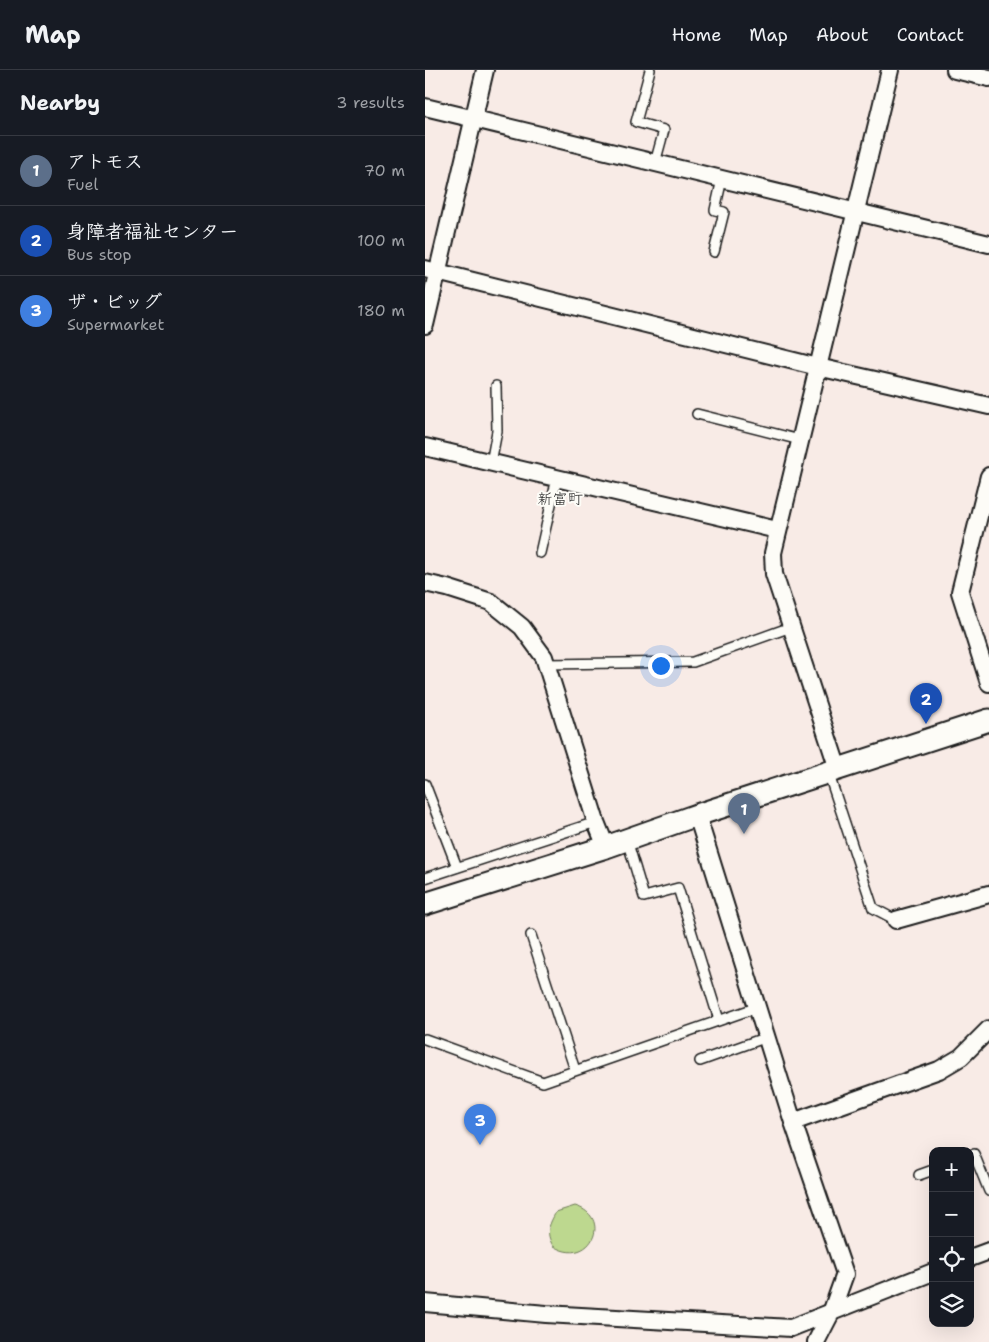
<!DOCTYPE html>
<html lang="en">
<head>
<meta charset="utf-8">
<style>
	:root { --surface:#171b24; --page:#20242c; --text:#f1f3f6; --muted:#9ea1a6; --line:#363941; --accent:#919294 }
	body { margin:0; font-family:"Shantell Sans","Klee One",sans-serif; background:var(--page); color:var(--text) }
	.controls { position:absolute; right:15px; bottom:15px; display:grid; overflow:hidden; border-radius:10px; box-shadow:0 5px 20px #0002 }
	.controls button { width:45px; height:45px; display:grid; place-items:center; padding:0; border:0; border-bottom:1px solid var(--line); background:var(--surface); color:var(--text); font:25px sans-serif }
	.you { position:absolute; left:235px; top:595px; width:18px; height:18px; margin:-12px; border:4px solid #fff; border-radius:50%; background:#1a73e8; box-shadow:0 0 0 8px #1a73e833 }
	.badge { display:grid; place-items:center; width:32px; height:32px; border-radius:50%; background:var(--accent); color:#fff; font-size:16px; font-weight:700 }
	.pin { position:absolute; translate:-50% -41px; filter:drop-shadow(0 1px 2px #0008) }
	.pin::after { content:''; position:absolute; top:26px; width:18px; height:15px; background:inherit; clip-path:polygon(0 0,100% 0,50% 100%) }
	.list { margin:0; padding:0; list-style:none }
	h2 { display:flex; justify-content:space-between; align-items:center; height:65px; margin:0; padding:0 20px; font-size:21px }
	h2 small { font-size:16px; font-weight:400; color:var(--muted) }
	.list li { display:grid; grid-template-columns:32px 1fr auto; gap:15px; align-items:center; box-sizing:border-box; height:70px; padding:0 20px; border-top:1px solid var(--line) }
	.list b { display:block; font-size:19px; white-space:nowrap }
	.list p { margin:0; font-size:16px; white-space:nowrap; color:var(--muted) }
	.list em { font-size:16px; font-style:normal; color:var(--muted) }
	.icon { flex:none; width:28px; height:28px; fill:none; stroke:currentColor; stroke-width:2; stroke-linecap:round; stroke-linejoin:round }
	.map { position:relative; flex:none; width:564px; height:1272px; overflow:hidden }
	header { display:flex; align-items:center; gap:30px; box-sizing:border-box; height:70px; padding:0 25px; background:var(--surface); border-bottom:1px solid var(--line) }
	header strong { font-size:24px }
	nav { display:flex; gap:28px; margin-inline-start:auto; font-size:18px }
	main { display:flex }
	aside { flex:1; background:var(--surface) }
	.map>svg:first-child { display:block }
	.green { fill:#bdd88f; stroke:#6c7a56 }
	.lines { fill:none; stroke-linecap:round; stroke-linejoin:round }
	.service-casing { stroke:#1c1c1c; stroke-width:12 }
	.minor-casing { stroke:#1c1c1c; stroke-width:20 }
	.tertiary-casing { stroke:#1c1c1c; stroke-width:25 }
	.service { stroke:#fdfcf7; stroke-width:9 }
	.minor { stroke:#fdfcf7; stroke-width:16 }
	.tertiary { stroke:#fdfcf7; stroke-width:21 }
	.labels { text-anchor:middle; stroke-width:4; stroke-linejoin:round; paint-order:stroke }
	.quarter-label { font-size:15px; fill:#1c1c1c; stroke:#fdfcf7 }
</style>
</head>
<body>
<header>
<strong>Map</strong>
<nav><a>Home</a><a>Map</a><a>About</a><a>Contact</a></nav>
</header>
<main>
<aside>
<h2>Nearby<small>3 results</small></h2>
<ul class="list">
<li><span class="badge" style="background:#5c6f8a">1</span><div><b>アトモス</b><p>Fuel</p></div><em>70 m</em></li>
<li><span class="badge" style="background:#1a4fb4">2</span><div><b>身障者福祉センター</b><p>Bus stop</p></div><em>100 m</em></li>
<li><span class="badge" style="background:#3f7fe0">3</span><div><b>ザ・ビッグ</b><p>Supermarket</p></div><em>180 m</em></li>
</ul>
</aside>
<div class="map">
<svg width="564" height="1272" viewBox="0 0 564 1272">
	<rect width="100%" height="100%" fill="#f8ebe6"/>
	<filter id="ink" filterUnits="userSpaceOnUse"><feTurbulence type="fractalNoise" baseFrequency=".02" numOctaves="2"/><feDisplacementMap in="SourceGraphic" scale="10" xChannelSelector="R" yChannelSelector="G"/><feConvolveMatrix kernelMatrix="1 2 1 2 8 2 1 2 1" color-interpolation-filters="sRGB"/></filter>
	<g filter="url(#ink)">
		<path class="green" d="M150 1136C189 1147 165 1199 128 1176 120 1162 124 1155 131 1142Z"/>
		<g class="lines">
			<g class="service-casing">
				<g id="service">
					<polyline points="225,0 211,52 239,60 230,93"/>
					<polyline points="289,182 299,142 290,140 297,109"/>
					<polyline points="272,344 375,370"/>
					<polyline points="66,393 72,361 71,316"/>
					<polyline points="115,483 132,408"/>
					<polyline points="121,594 268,592 366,557"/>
					<polyline points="403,702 448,838 471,850"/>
					<polyline points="0,714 32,797"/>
					<polyline points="202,770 219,827 253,818 294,950"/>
					<polyline points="0,808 171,752"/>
					<polyline points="106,865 150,1000"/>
					<polyline points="0,969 118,1012 333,937"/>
					<polyline points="275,991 342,967"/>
					<polyline points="545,1085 549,1084 564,1121"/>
					<polyline points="494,1105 508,1100"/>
				</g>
			</g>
			<g class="minor-casing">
				<g id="minor">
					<polyline points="530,0 564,8"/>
					<polyline points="0,37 564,174"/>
					<polyline points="0,199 393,297 564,336"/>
					<polyline points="0,255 60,0"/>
					<polyline points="0,377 352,460"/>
					<polyline points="564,406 535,522 564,613"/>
					<polyline points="0,513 22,518 66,532 97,557 119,587 171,752 181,777"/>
					<polyline points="413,699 349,504 348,483 465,0"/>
					<polyline points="272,745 368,1052 420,1204 406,1243 391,1272"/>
					<polyline points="471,850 564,824"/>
					<polyline points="368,1052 514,1000 536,987 564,959"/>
					<polyline points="545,1188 564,1181"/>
					<polyline points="0,1233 121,1244 366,1258 508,1202"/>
				</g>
			</g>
			<g class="tertiary-casing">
				<polyline id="tertiary" points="0,834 181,777 272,745 564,650"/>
			</g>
			<use href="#service" class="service"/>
			<use href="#minor" class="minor"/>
			<use href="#tertiary" class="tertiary"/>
		</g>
	</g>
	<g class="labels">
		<g class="quarter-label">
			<text x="135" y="434">新富町</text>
		</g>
	</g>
</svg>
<div class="controls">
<button>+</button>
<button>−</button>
<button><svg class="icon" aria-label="locate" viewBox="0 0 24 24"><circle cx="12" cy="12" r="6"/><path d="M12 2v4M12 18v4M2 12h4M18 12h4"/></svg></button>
<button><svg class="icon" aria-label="layers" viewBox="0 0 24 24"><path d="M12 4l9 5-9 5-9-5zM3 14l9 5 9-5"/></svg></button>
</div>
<div class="you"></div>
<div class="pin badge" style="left:319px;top:764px;background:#5c6f8a">1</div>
<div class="pin badge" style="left:501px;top:654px;background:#1a4fb4">2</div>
<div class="pin badge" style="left:55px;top:1075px;background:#3f7fe0">3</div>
</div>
</main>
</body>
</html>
